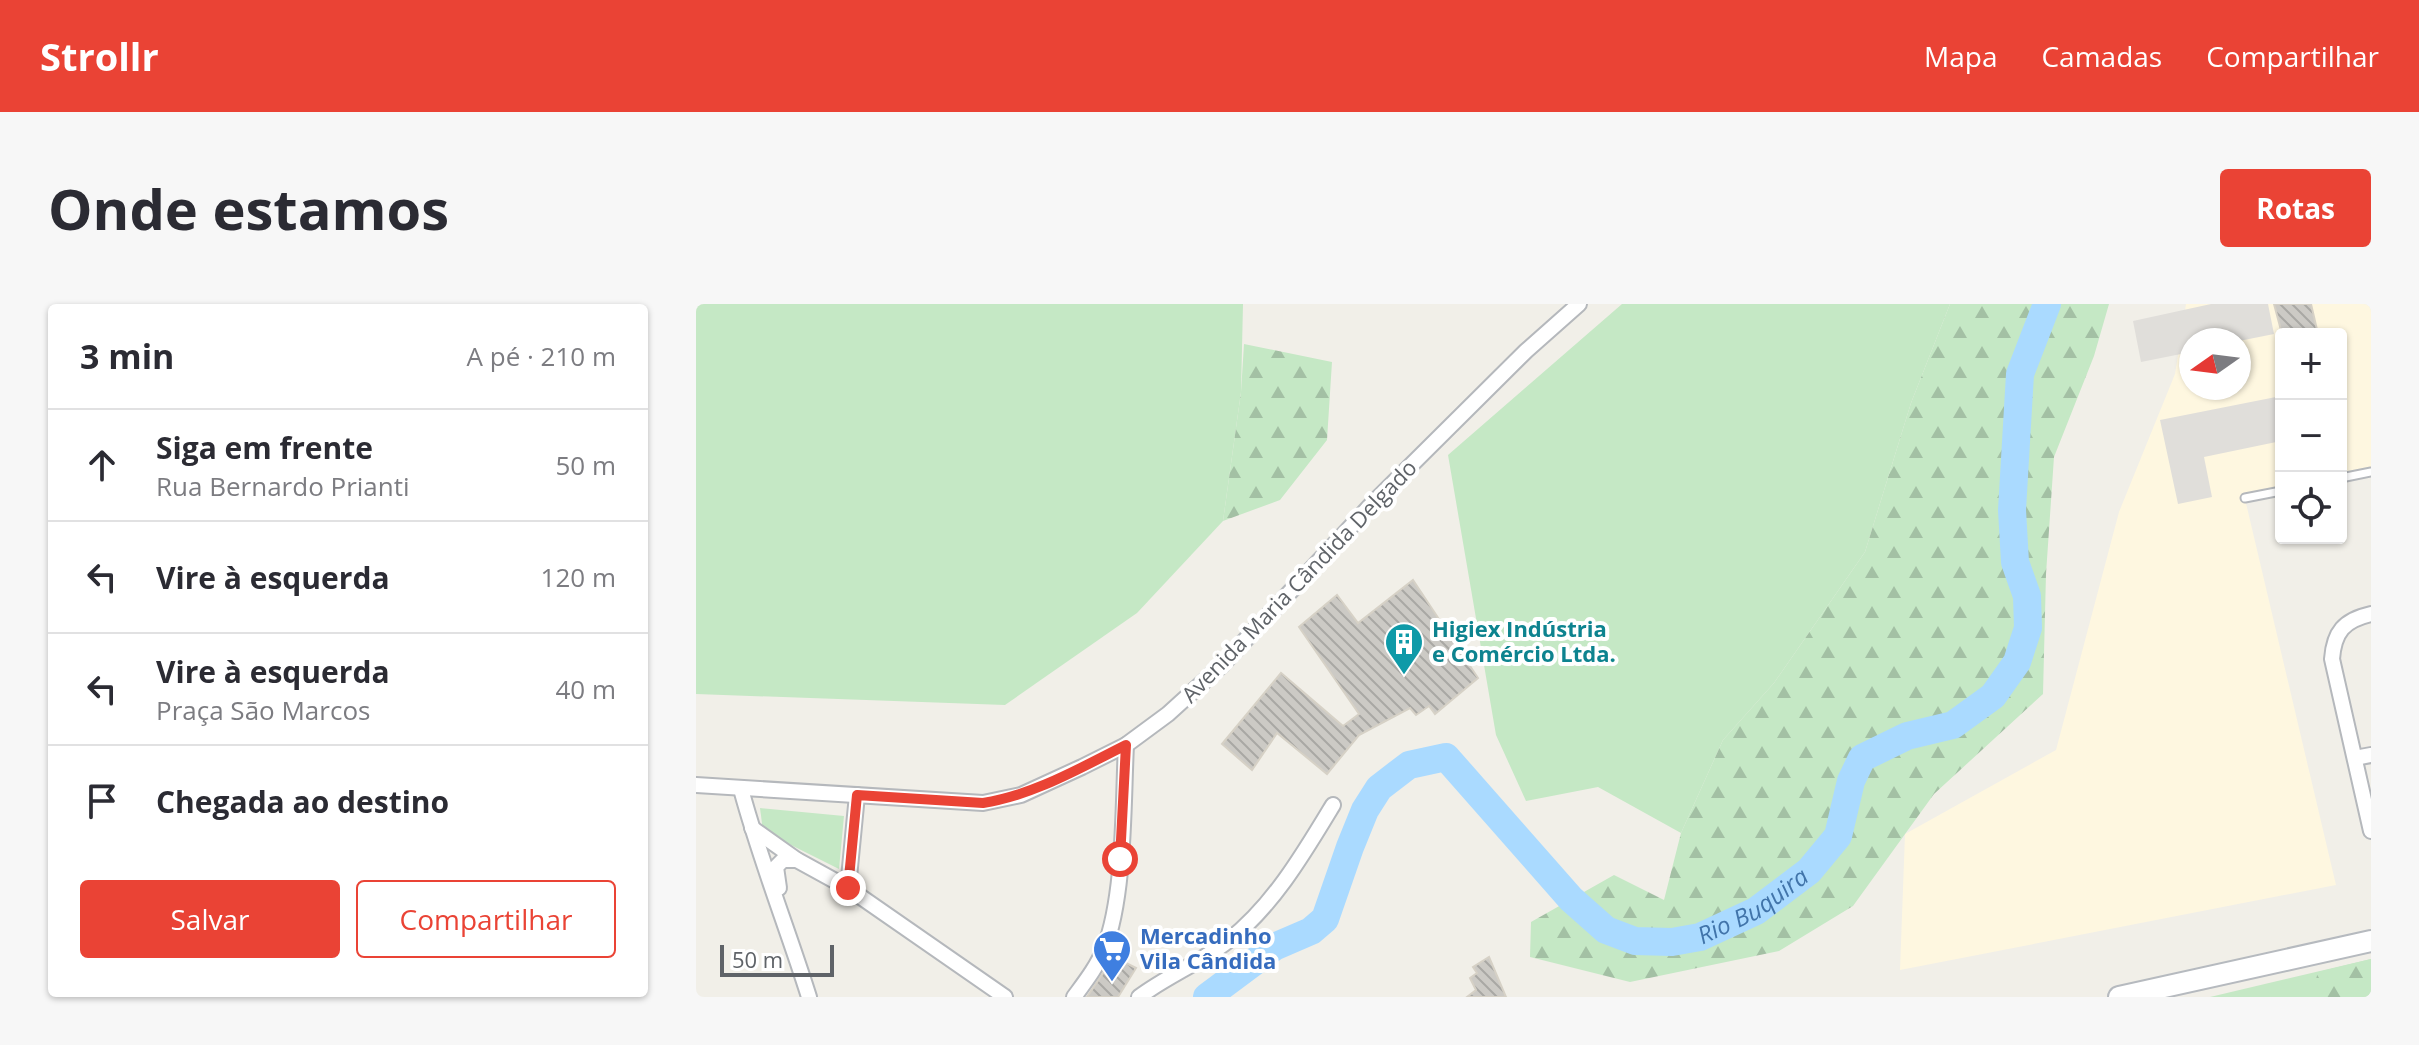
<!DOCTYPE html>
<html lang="pt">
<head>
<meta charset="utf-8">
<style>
	:root { --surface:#fff; --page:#f7f7f7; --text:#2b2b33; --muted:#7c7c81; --line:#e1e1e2; --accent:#ea4335 }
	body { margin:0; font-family:"Open Sans",sans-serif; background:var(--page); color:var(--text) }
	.controls { position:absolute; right:24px; top:24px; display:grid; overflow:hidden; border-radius:8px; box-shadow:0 2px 6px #0004 }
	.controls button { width:72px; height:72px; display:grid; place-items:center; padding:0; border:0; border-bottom:2px solid var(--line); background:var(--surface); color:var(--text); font:40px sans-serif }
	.compass { position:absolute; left:1483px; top:24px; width:72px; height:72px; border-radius:50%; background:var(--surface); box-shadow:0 2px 6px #0004; rotate:256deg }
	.scale { position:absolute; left:24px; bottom:20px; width:114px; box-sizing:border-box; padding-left:8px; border:4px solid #5f6368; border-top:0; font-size:22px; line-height:28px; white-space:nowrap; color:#5f6368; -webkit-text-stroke:6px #fff; paint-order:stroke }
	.stop { position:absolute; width:24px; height:24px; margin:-18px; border:6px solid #ea4335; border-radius:50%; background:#fff }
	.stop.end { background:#ea4335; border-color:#fff; box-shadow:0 2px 8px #0008 }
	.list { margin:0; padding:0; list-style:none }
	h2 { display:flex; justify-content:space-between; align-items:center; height:104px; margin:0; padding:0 32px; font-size:34px }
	h2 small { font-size:26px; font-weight:400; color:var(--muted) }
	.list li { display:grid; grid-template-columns:52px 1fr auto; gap:24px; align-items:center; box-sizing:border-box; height:112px; padding:0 32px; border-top:2px solid var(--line) }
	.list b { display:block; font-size:30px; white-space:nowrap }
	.list p { margin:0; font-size:26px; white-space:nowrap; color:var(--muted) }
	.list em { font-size:26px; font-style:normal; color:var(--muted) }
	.actions { display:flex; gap:16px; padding:24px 32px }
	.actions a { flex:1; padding:18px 0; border:2px solid var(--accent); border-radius:8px; text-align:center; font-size:28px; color:var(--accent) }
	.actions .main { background:var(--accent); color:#fff }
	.icon { flex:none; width:44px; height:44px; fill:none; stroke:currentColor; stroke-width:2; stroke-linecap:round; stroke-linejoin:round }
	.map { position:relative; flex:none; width:1675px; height:693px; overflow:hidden; border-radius:8px }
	header { display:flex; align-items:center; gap:48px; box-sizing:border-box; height:112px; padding:0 40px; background:var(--accent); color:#fff }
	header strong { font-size:38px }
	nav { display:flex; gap:44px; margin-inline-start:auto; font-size:28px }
	.intro { display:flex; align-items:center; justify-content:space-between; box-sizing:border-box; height:192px; padding:0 48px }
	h1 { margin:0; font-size:56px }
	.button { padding:20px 36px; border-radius:8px; background:var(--accent); color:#fff; font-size:28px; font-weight:700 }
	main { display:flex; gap:48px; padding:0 48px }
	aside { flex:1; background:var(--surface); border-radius:8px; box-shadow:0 2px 6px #0004 }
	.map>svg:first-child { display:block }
	.commercial { fill:#fef7e0; fill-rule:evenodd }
	.industrial { fill:#e0deda }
	.green { fill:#c5e8c5 }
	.forest { fill:url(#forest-firs) }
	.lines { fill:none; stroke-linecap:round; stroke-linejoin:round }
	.river { stroke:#aadaff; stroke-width:28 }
	.building { fill:url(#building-back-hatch); stroke:#d6d1c6; stroke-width:2 }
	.service-casing { stroke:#b5b8bc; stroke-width:11 }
	.minor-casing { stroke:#b5b8bc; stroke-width:18 }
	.secondary-casing { stroke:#b6babf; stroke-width:24 }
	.service { stroke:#fff; stroke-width:7 }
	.minor { stroke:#fff; stroke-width:14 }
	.secondary { stroke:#fff; stroke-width:20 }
	.route { stroke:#ea4335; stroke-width:10 }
	.labels { text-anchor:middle; stroke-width:8; stroke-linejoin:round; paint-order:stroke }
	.street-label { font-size:22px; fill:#5f6368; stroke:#fff }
	.culture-label { font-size:22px; font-weight:bold; fill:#0d838f; stroke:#fff; text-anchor:start }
	.shop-label { font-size:22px; font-weight:bold; fill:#366cbe; stroke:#fff; text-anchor:start }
	.water-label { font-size:24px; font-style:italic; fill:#4174aa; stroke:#fff }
</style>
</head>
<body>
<header>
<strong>Strollr</strong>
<nav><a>Mapa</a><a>Camadas</a><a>Compartilhar</a></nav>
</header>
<div class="intro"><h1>Onde estamos</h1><a class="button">Rotas</a></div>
<main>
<aside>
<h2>3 min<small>A pé · 210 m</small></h2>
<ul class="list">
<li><svg class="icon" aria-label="ahead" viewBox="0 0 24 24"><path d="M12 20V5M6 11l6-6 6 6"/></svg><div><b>Siga em frente</b><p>Rua Bernardo Prianti</p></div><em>50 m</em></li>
<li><svg class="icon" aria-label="left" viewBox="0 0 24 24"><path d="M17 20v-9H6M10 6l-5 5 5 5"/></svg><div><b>Vire à esquerda</b></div><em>120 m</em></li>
<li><svg class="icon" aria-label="left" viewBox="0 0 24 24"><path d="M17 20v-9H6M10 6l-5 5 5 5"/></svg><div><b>Vire à esquerda</b><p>Praça São Marcos</p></div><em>40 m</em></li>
<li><svg class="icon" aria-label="arrive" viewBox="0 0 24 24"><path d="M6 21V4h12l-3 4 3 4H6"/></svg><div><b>Chegada ao destino</b></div></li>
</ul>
<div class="actions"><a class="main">Salvar</a><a>Compartilhar</a></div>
</aside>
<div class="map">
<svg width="1675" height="693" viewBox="0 0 1675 693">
	<defs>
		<pattern id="forest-firs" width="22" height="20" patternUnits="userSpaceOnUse" patternTransform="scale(2)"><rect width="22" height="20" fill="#c5e8c5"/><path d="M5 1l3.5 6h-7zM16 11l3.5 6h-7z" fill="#a3c0a4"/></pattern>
		<pattern id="building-back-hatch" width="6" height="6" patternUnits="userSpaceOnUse" patternTransform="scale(2)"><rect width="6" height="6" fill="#cccac5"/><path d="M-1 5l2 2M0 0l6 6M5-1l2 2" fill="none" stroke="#a9a8a4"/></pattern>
	</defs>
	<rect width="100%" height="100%" fill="#f1efe8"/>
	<path class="commercial" d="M1490 0H1675V172L1645 178V30H1585V188L1549 195 1640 581 1204 666 1209 530 1360 446 1423 208 1479 70ZM1495 36H1543V84H1495Z"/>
	<g class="industrial">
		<polygon points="1515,0 1572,0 1578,30 1543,37 1495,36 1495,48 1445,58 1437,17"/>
		<polygon points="1585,92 1585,137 1508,153 1516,193 1482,200 1464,116"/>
	</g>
	<g class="green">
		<polygon points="0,0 547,0 545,88 527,217 441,309 309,401 0,390"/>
		<polygon points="926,0 1254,0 1215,99 1169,248 1078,379 1027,436 985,529 902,483 830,497 800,431 752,151"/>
		<polygon points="64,504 148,512 143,565 67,527"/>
		<polygon points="1675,655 1675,693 1514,693"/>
	</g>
	<g class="forest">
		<polygon points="1254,0 1413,0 1398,52 1358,153 1350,270 1347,390 1238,490 1157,602 1083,647 934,678 834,653 835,618 918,571 968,596 985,529 1027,436 1078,379 1169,248 1215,99"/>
		<polygon points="548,40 636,58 631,136 584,196 527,217 545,88"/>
		<polygon points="1675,655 1675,693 1615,693 1622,668"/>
	</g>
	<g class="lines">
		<path class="river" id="s1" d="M511 693 578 643 615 627 629 615 654 543 669 506 683 484 713 461 750 453 875 595 910 626 939 637 976 638 1004 633 1060 607 1113 567 1142 532 1155 477 1166 454 1211 432 1257 421 1297 392 1321 358 1332 324 1331 292 1319 258 1316 206 1324 70 1351 0"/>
	</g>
	<g class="building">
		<polygon points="1578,0 1615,0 1622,30 1586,30"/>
		<polygon points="717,276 782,374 739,410 733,402 720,411 714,404 663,431 631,470 581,429 556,466 526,440 585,369 647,422 663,410 603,323 641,291 662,319"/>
		<polygon points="418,653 440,664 422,693 391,693"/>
		<polygon points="793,653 810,693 771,693 780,686 774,674 781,669 777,663"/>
	</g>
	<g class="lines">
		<g class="service-casing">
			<g id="service">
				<polyline points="1645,174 1675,168"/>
				<polyline points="1549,194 1585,187"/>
			</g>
		</g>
		<g class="minor-casing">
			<g id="minor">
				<path d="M1675 310C1648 316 1638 328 1636 355L1675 527"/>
				<polyline points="1659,454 1675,451"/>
				<polyline points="0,481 287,499 325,491 386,463 430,441 472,410 526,361 675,201 830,47 883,0"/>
				<path d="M45 485C64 556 91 623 113 693"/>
				<polyline points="56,524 101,556 152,584 309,693"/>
				<polyline points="83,584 80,563 87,556 101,556"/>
				<polyline points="152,584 161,491"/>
				<path d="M378 693C389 678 401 663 408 645 429 593 427 499 430 441"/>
				<path d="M443 693C471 672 504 659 532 637 577 602 608 549 637 501"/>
			</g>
		</g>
		<g class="secondary-casing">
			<polyline id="secondary" points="1423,693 1675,637"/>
		</g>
		<use href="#service" class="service"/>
		<use href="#minor" class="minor"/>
		<use href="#secondary" class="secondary"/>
	</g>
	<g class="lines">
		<path class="route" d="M152 584 161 491 287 499C338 491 384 464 430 441L424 555"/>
	</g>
	<defs>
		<g id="building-pin" transform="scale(2)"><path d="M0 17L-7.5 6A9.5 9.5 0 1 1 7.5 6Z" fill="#0f9aa8" stroke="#fff"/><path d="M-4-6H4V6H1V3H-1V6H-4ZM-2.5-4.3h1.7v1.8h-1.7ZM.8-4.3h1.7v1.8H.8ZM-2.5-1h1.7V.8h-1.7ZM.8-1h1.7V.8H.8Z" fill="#fff"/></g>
		<g id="supermarket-pin" transform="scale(2)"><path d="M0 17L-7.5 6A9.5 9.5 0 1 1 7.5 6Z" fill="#3f7fe0" stroke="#fff"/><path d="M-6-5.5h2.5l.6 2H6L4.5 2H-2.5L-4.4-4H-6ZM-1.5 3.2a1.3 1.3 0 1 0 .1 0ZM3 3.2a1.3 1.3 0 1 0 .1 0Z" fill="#fff"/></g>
	</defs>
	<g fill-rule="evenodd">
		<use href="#building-pin" x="708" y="338"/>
		<use href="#supermarket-pin" x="416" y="645"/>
	</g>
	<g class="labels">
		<g class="street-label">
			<text transform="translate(603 277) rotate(-46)" y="8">Avenida Maria Cândida Delgado</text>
		</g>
		<g class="culture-label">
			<text x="736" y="333">Higiex Indústria<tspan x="736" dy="25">e Comércio Ltda.</tspan></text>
		</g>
		<g class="shop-label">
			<text x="444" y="640">Mercadinho<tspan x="444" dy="25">Vila Cândida</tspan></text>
		</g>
		<g class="water-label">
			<text dy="8" stroke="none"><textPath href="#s1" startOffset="754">Rio Buquira</textPath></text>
		</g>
	</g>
</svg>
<div class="controls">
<button>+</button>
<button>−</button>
<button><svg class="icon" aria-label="locate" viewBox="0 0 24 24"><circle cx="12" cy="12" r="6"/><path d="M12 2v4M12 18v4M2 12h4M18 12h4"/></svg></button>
</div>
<svg class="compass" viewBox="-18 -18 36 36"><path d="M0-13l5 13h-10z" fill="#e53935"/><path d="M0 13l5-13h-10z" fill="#7c7c81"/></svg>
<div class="scale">50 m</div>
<div class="stop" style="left:424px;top:555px"></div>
<div class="stop end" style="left:152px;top:584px"></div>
</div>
</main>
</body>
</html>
